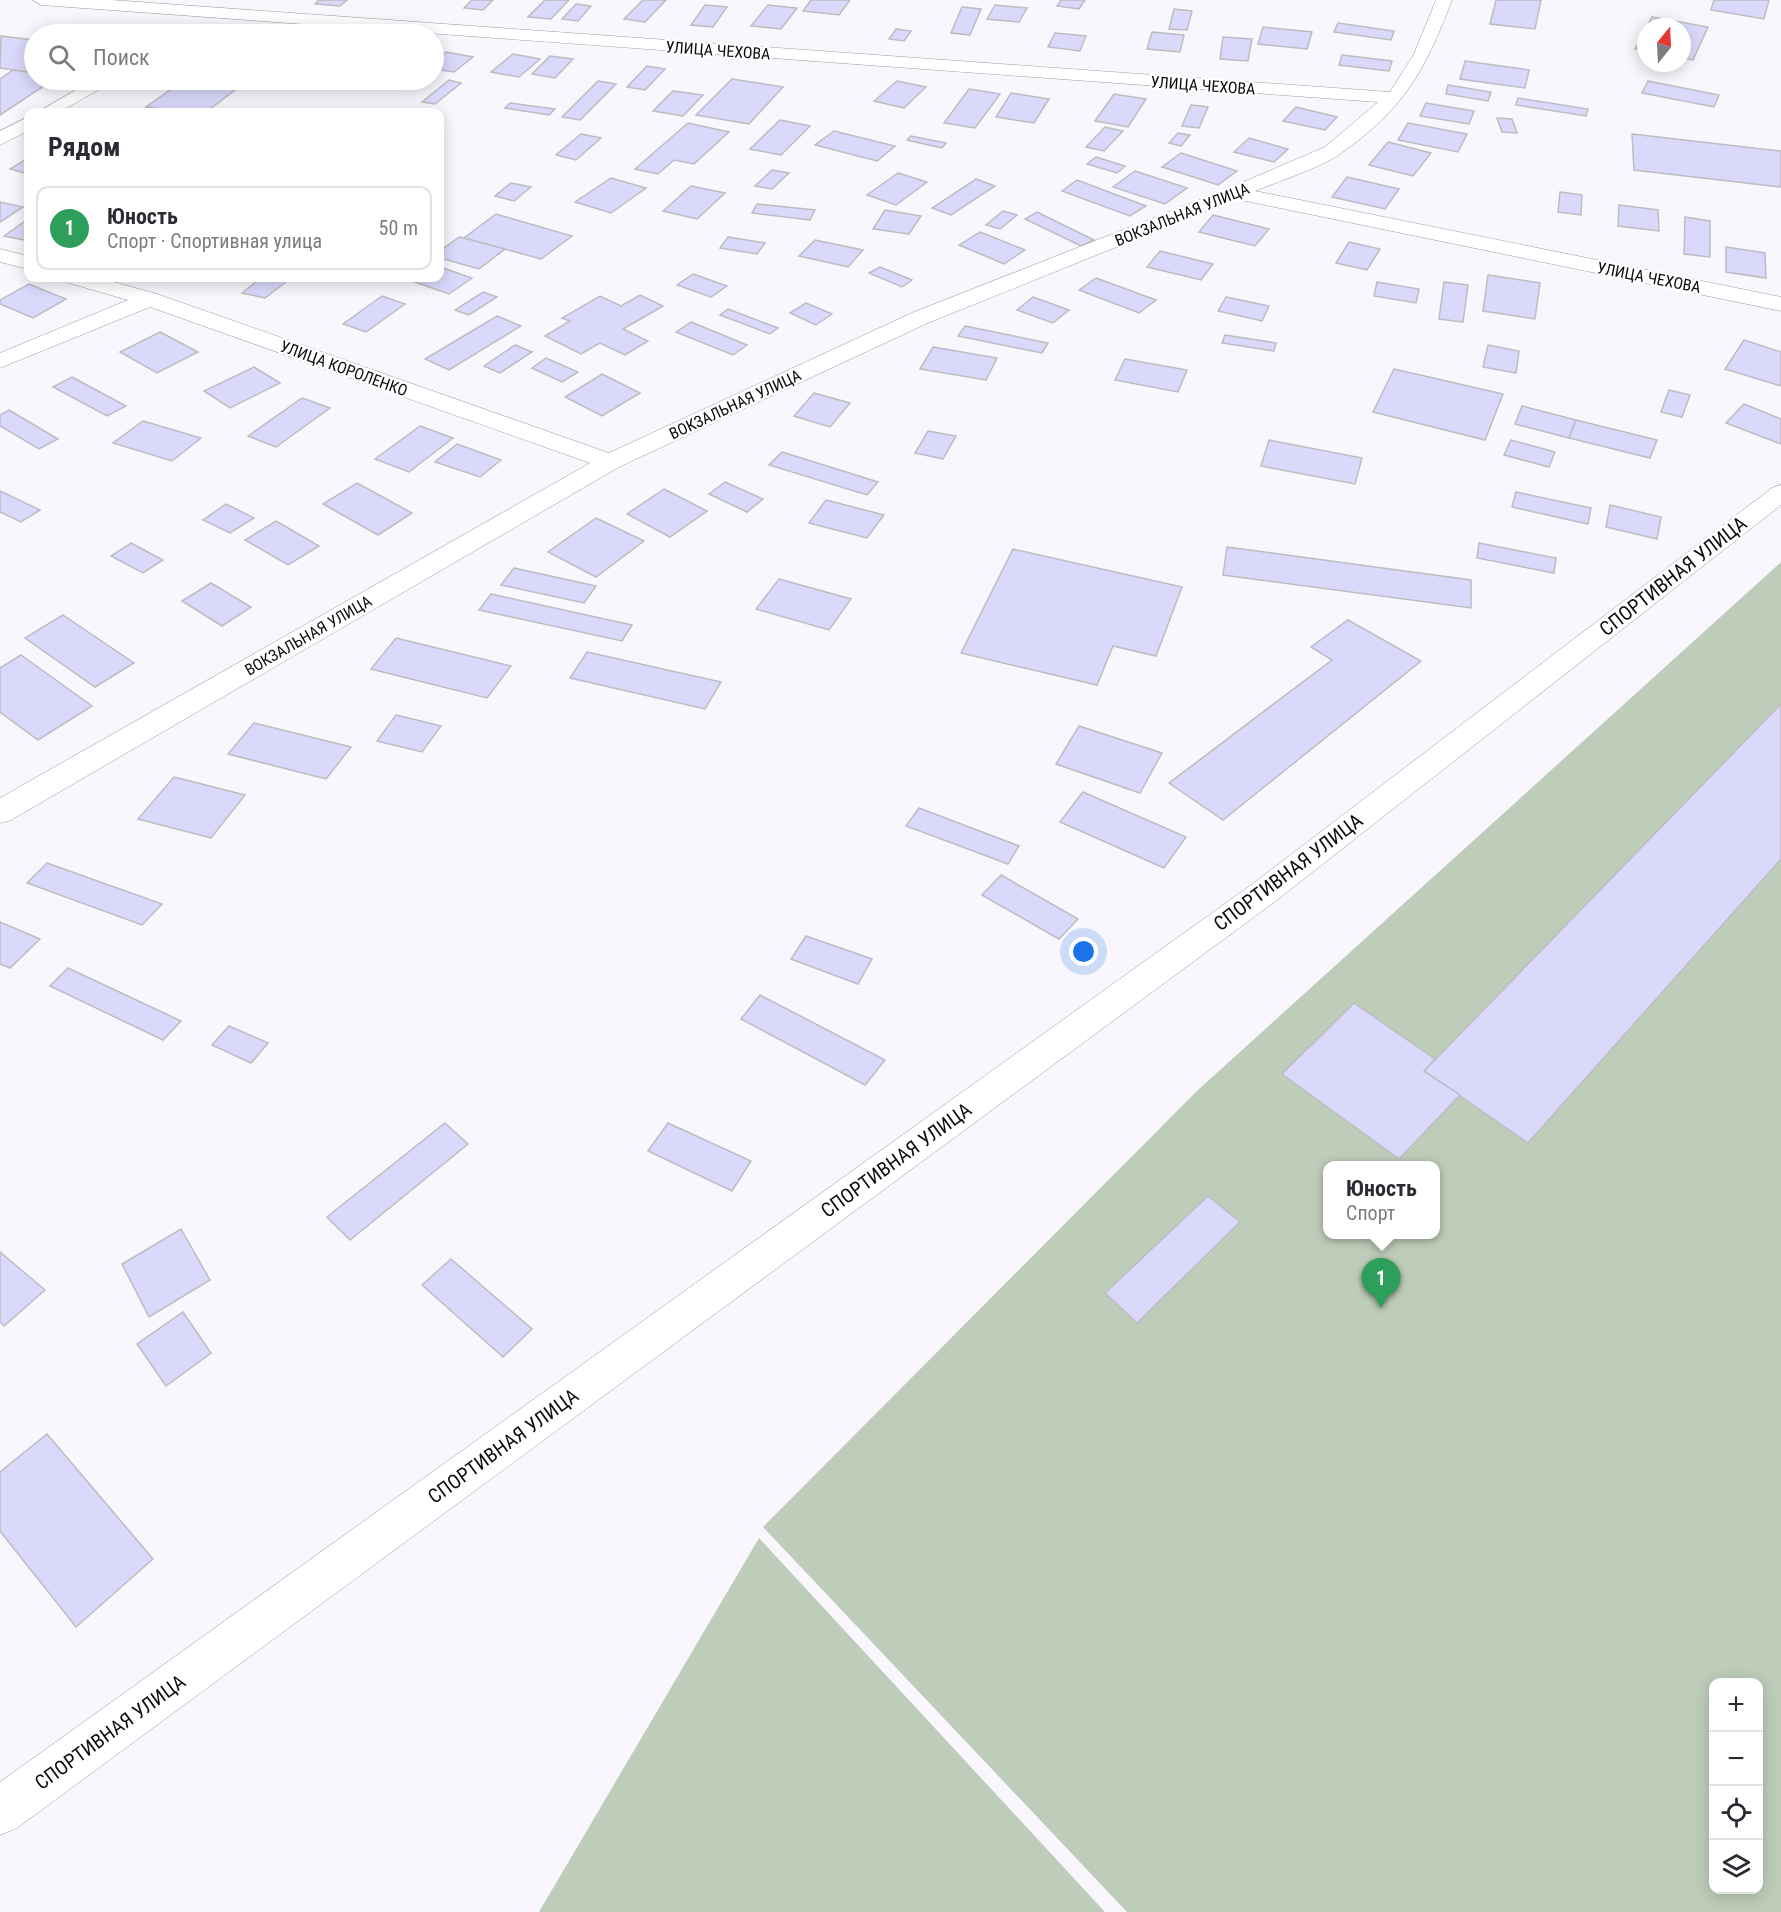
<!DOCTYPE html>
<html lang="ru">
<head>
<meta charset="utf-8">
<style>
	:root { --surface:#fff; --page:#f7f7f7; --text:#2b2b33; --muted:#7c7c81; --line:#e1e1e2; --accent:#6651cb }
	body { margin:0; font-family:"Roboto Condensed",sans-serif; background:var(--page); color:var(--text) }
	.controls { position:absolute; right:18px; bottom:18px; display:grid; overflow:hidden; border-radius:12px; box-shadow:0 3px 15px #0003 }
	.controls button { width:54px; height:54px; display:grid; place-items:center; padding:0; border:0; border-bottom:2px solid var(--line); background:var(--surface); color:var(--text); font:30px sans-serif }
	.compass { position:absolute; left:1637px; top:18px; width:54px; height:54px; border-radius:50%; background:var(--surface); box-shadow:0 3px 15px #0003; rotate:18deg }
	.you { position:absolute; left:1084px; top:952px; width:21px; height:21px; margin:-15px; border:4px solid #fff; border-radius:50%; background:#1a73e8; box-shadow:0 0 0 9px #1a73e833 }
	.badge { display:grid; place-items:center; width:39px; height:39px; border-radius:50%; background:var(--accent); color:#fff; font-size:20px; font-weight:700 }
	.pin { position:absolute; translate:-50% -50px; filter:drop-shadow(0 2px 3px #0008) }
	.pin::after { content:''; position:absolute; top:32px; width:21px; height:18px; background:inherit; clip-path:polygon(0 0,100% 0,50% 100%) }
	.popup { position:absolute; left:1323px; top:1161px; width:117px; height:78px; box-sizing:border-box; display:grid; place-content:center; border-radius:12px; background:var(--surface); filter:drop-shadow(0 2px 4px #0005); font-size:20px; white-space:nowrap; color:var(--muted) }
	.popup b { font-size:22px; color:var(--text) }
	.popup::after { content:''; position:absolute; left:50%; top:100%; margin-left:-12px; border:12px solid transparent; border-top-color:var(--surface) }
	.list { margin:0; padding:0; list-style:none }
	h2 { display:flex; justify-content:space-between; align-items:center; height:78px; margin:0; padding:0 24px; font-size:26px }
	h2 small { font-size:20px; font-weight:400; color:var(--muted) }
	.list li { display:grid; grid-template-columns:39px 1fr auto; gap:18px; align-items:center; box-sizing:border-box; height:84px; margin:0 12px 12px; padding:0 12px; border:2px solid var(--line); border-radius:12px }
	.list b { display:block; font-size:22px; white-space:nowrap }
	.list p { margin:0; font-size:20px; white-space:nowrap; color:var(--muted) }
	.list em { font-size:20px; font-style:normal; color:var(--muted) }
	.icon { flex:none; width:33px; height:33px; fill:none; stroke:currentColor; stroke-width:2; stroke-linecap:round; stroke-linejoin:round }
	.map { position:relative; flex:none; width:1781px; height:1912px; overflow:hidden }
	.search { position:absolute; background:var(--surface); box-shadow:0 3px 15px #0003; left:24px; top:24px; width:420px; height:66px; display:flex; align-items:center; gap:15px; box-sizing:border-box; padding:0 21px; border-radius:33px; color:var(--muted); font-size:22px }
	.panel { position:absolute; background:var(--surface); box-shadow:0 3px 15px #0003; left:24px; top:108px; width:420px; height:174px; border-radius:12px }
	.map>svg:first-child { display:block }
	.green { fill:#becdb9; fill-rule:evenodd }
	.building { fill:#dad9fb; stroke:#bcbcc1; stroke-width:1.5 }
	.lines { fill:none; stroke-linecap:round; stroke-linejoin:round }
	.minor-casing { stroke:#9a999e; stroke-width:1 }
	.minor { fill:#fff; fill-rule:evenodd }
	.labels { text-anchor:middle; stroke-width:5; stroke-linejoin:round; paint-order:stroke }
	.far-street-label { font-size:16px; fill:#0d0c0e; stroke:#fff }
	.street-label { font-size:20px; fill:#0d0c0e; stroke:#fff }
</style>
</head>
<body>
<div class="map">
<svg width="1781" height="1912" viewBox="0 0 1781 1912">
	<rect width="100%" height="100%" fill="#f9f7fd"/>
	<g class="green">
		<path d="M1781 562V1912H1127L763 1527 1199 1089ZM1327 1166H1435V1234H1327ZM1714 1682H1758V1890H1714Z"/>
		<polygon points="759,1538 1105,1912 539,1912"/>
	</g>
	<g class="building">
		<polygon points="319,0 347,0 340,6 315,4"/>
		<polygon points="472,0 493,0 483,10 464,8"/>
		<polygon points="545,0 569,0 551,19 528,17"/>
		<polygon points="643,0 666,0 645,22 624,19"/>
		<polygon points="811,0 850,0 839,15 803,11"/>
		<polygon points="1061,0 1085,0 1079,9 1057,6"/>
		<polygon points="1496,0 1541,0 1535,29 1490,24"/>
		<polygon points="1714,0 1769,0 1764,19 1711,10"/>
		<polygon points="576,4 591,6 578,21 562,19"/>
		<polygon points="705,5 727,7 713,27 691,25"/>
		<polygon points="768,5 797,8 781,29 751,26"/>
		<polygon points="995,5 1027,8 1019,22 987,19"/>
		<polygon points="962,7 981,9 970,35 951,33"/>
		<polygon points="1174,9 1192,11 1187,30 1169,29"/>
		<polygon points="1652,17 1708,27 1693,60 1682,58 1682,27 1647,27"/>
		<polygon points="1338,23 1394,31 1391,40 1334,32"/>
		<polygon points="72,26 121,32 117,34 60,34"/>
		<polygon points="1263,27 1312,32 1307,49 1258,44"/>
		<polygon points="896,29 911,31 904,41 889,39"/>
		<polygon points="1646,29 1646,51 1635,49"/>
		<polygon points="1152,32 1184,35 1180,52 1147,49"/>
		<polygon points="1055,33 1086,36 1080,51 1048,47"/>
		<polygon points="1,36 34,40 34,73 0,68"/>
		<polygon points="1223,37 1252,39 1248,61 1220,59"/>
		<polygon points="446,52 473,57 454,72 434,69 434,63"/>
		<polygon points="513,54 540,59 519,77 491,72"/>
		<polygon points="1342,55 1392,61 1389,71 1339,65"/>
		<polygon points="550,56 573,59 555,78 532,74"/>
		<polygon points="1465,61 1529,70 1525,88 1460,79"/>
		<polygon points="647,66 665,69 645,90 627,87"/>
		<polygon points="13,70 34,73 34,80 53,80 0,115 0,79"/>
		<polygon points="732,79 783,87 749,124 696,115"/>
		<polygon points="184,80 187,80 239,87 206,112 181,112 146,107"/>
		<polygon points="449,80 461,83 435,104 422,102"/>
		<polygon points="598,81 616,84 580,120 562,117"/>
		<polygon points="897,81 926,87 904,108 874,101"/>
		<polygon points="1648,81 1719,95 1714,107 1642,93"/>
		<polygon points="1448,85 1491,92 1488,101 1446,94"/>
		<polygon points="969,89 1000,94 975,128 944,123"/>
		<polygon points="673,91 703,95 683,116 653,111"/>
		<polygon points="1011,93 1049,99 1034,123 996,117"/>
		<polygon points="1114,94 1146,99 1128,127 1095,121"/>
		<polygon points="1518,98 1588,109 1586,116 1516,105"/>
		<polygon points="510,103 555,109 549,115 505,108"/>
		<polygon points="1426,103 1474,111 1469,124 1420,116"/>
		<polygon points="1191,105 1208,107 1199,128 1182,126"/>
		<polygon points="1296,107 1337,117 1325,130 1283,121"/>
		<polygon points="1497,118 1512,119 1517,133 1502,132"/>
		<polygon points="780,120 810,126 781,155 750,149"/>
		<polygon points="688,123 729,132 694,164 674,160 658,174 635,169"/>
		<polygon points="1408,123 1467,134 1458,152 1398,140"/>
		<polygon points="1105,127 1123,131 1104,151 1086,147"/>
		<polygon points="834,131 895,146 877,161 815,145"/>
		<polygon points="1178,133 1190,135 1181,146 1169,143"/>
		<polygon points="581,134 601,138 576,160 556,155"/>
		<polygon points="1632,134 1781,151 1781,187 1634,170"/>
		<polygon points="911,136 946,143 942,148 907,140"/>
		<polygon points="1249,138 1288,149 1274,162 1234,152"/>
		<polygon points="1388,142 1431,153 1413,176 1369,165"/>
		<polygon points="1181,153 1237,171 1218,185 1162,167"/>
		<polygon points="1096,157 1125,166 1117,173 1087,164"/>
		<polygon points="28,158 28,174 10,169"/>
		<polygon points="772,170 789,173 772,189 755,186"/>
		<polygon points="1135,171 1187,188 1165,204 1113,187"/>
		<polygon points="898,173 927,182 896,205 867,195"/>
		<polygon points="1347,177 1399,189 1385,209 1332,197"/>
		<polygon points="611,178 646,188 611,213 575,202"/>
		<polygon points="976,179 995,186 951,215 932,208"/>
		<polygon points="1077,180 1146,206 1130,216 1062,191"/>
		<polygon points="511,183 531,187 514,201 495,196"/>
		<polygon points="691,186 725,193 697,219 663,211"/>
		<polygon points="1560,192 1582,195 1581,215 1558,212"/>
		<polygon points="0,202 23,207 0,222"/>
		<polygon points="757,204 815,210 810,220 752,213"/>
		<polygon points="1619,205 1658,210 1659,231 1618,226"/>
		<polygon points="885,210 921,216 909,234 873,229"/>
		<polygon points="1003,211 1017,215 1000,229 986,225"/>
		<polygon points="1037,212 1094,240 1081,246 1025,219"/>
		<polygon points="496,214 572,236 541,259 464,238"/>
		<polygon points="1213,215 1269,229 1255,246 1199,232"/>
		<polygon points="1685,217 1710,221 1710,257 1684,254"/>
		<polygon points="28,219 28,236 24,240 4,236"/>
		<polygon points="980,232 1025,250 1004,264 959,245"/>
		<polygon points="459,237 464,238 505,249 479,269 440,258 440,251"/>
		<polygon points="728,237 765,243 757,254 720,248"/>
		<polygon points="815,240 863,250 848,267 799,256"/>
		<polygon points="1349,242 1380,249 1367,270 1336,263"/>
		<polygon points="1726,247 1765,253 1766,278 1726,272"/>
		<polygon points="1160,251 1213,264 1201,280 1147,267"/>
		<polygon points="440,267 472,278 449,294 412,281 417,278 440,278"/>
		<polygon points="880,267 912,280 902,287 869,273"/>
		<polygon points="693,274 727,286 711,297 677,285"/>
		<polygon points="1488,275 1540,283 1535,319 1483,311"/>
		<polygon points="261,278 291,278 265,298 242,293"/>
		<polygon points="1096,278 1156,300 1139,313 1079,290"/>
		<polygon points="1377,282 1419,289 1416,303 1374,296"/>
		<polygon points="1444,282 1468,285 1463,322 1439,319"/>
		<polygon points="29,284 66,299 33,318 0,304 0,300"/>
		<polygon points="483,292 497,297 469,315 455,310"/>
		<polygon points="640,295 663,306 623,329 648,341 625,355 600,343 581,354 545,336 570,321 562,318 600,296 621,306"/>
		<polygon points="382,296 405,304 366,332 343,324"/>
		<polygon points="1033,297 1069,310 1053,323 1017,310"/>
		<polygon points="1226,297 1269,306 1262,321 1218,311"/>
		<polygon points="806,303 832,314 816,325 790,313"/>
		<polygon points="728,309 778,328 770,334 720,315"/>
		<polygon points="497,316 521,326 449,370 425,359"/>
		<polygon points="691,322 747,345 733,355 676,332"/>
		<polygon points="965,326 1048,343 1042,353 958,336"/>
		<polygon points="160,332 198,352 157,373 120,352"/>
		<polygon points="1225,335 1276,343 1274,351 1222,343"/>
		<polygon points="1744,340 1781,352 1781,386 1725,369"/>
		<polygon points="515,345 532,352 500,373 484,366"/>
		<polygon points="1488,345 1519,351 1516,373 1483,367"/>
		<polygon points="933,347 997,358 986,380 920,369"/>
		<polygon points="546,358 578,372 562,382 532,368"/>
		<polygon points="1125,359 1187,370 1178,392 1115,380"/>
		<polygon points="254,367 280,383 230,408 204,391"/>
		<polygon points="1394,369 1503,394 1485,440 1373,412"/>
		<polygon points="602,374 640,393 602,416 565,397"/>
		<polygon points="72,377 126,406 107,416 53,387"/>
		<polygon points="1669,390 1690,395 1682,417 1661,412"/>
		<polygon points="814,393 850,403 830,427 794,416"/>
		<polygon points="302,398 330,408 276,447 248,436"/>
		<polygon points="1744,404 1781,419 1781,444 1726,423"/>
		<polygon points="1522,406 1576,420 1569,438 1515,424"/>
		<polygon points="9,410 58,439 39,449 0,426 0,415"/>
		<polygon points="1576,420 1657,440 1650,458 1569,438"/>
		<polygon points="143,421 201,438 172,461 113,443"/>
		<polygon points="420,426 453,438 409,472 375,459"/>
		<polygon points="928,431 956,436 943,459 915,453"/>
		<polygon points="1269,440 1362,458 1355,484 1261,466"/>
		<polygon points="1511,440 1555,452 1549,467 1504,455"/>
		<polygon points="457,444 501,460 480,477 435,462"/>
		<polygon points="782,452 878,482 867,495 769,465"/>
		<polygon points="725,482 763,499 747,512 709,494"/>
		<polygon points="357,483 412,513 378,535 323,504"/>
		<polygon points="664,489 707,511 670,537 627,514"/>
		<polygon points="0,491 40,510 21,522 0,512"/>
		<polygon points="1516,492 1591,508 1588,524 1512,507"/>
		<polygon points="826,500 884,515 867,538 809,523"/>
		<polygon points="226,504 254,518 230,533 203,520"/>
		<polygon points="1610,505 1661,517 1657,539 1606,527"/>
		<polygon points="596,518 644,541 596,577 548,552"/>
		<polygon points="276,521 319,546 288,565 245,540"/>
		<polygon points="131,543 163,560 143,573 111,556"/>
		<polygon points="1479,543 1556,558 1554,573 1477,558"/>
		<polygon points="1227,547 1471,580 1471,608 1223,575"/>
		<polygon points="1013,549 1182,587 1156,656 1113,646 1097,685 961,653"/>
		<polygon points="514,568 596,586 584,603 501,585"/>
		<polygon points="779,579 851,599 829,630 756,609"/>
		<polygon points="211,583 251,607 222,626 182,601"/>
		<polygon points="491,594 632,625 622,641 479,610"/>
		<polygon points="63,615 134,663 95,687 25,638"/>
		<polygon points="1348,620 1421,661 1223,820 1169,783 1332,660 1311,647"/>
		<polygon points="396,638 511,666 487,698 371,669"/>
		<polygon points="587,652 721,682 705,709 570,678"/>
		<polygon points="21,655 92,706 38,740 0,712 0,668"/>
		<polygon points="1781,704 1781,859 1528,1143 1424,1071"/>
		<polygon points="396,715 441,726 422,752 377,741"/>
		<polygon points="254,723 351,747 326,779 228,754"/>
		<polygon points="1079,726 1162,753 1140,793 1056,764"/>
		<polygon points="174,777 245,795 211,838 138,819"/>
		<polygon points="1083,792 1186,837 1164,868 1060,822"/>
		<polygon points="919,808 1019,846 1008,864 906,826"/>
		<polygon points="47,863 162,904 142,925 27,883"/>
		<polygon points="1001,875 1078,919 1059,939 982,895"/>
		<polygon points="0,922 40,939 10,968 0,964"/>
		<polygon points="806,936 872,959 858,984 791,959"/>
		<polygon points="68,968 181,1021 163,1040 50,986"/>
		<polygon points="760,995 885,1060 865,1085 741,1019"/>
		<polygon points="1354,1003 1435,1059 1424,1071 1460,1095 1399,1159 1282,1074"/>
		<polygon points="229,1026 268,1043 251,1063 212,1045"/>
		<polygon points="445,1123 468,1144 350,1240 327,1217"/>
		<polygon points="668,1123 751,1161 732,1191 648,1151"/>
		<polygon points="1208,1196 1240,1222 1137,1323 1105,1293"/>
		<polygon points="181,1229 210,1280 149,1317 122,1264"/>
		<polygon points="0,1252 45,1290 4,1326 0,1322"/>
		<polygon points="451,1259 532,1329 503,1357 422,1285"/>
		<polygon points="183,1312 211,1353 166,1386 137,1344"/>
		<polygon points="47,1434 153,1559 76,1627 0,1531 0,1472"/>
	</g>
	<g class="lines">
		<g class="minor-casing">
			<g id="minor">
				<path d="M33 0H111L1390 92 1414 54 1436 0H1452C1425 71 1404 109 1340 154 1320 168 1279 181 1255 191L1781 297V311L1236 199 930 322 619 467 11 820 0 823V798L590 463 150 307 0 368V353L128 300 69 283 67 278H99L157 294 609 453 914 312 1227 189 1325 147 1378 102 41 5Z"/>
				<polygon points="93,80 115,80 60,112 38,112"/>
				<polygon points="28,117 28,131 0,145 0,131"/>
				<polygon points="0,249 28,256 28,269 0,262"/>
				<polygon points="1781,485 1781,505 1273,903 17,1828 0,1835 0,1782 1251,885 1772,488"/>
			</g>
		</g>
		<use href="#minor" class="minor"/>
	</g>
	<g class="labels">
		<g class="far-street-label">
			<text transform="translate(718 50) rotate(4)" y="6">УЛИЦА ЧЕХОВА</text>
			<text transform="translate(1203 85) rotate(4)" y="6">УЛИЦА ЧЕХОВА</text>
			<text transform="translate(1182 214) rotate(-22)" y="6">ВОКЗАЛЬНАЯ УЛИЦА</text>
			<text transform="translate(1649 277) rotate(11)" y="6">УЛИЦА ЧЕХОВА</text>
			<text transform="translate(344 368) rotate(20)" y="6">УЛИЦА КОРОЛЕНКО</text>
			<text transform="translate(735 404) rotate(-25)" y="6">ВОКЗАЛЬНАЯ УЛИЦА</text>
			<text transform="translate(308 635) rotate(-30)" y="6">ВОКЗАЛЬНАЯ УЛИЦА</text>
		</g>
		<g class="street-label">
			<text transform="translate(1673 576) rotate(-38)" y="7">СПОРТИВНАЯ УЛИЦА</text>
			<text transform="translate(1288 872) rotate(-37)" y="7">СПОРТИВНАЯ УЛИЦА</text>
			<text transform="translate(896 1160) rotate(-36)" y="7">СПОРТИВНАЯ УЛИЦА</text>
			<text transform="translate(503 1446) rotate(-36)" y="7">СПОРТИВНАЯ УЛИЦА</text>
			<text transform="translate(110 1732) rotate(-36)" y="7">СПОРТИВНАЯ УЛИЦА</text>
		</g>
	</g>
</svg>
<div class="controls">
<button>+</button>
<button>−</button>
<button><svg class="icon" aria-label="locate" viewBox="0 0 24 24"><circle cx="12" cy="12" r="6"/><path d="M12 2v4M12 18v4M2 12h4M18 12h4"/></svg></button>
<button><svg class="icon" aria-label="layers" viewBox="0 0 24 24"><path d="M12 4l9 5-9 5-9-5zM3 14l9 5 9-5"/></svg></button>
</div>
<svg class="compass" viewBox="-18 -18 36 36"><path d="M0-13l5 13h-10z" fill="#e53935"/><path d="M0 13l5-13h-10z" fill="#7c7c81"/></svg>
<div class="you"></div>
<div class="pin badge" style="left:1381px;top:1308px;background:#2e9e5b">1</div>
<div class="popup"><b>Юность</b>Спорт</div>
<div class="search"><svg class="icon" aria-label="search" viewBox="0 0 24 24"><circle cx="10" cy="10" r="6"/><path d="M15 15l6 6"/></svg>Поиск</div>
<section class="panel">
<h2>Рядом<small></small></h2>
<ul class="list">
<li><span class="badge" style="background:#2e9e5b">1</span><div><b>Юность</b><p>Спорт · Спортивная улица</p></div><em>50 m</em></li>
</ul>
</section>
</div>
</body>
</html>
